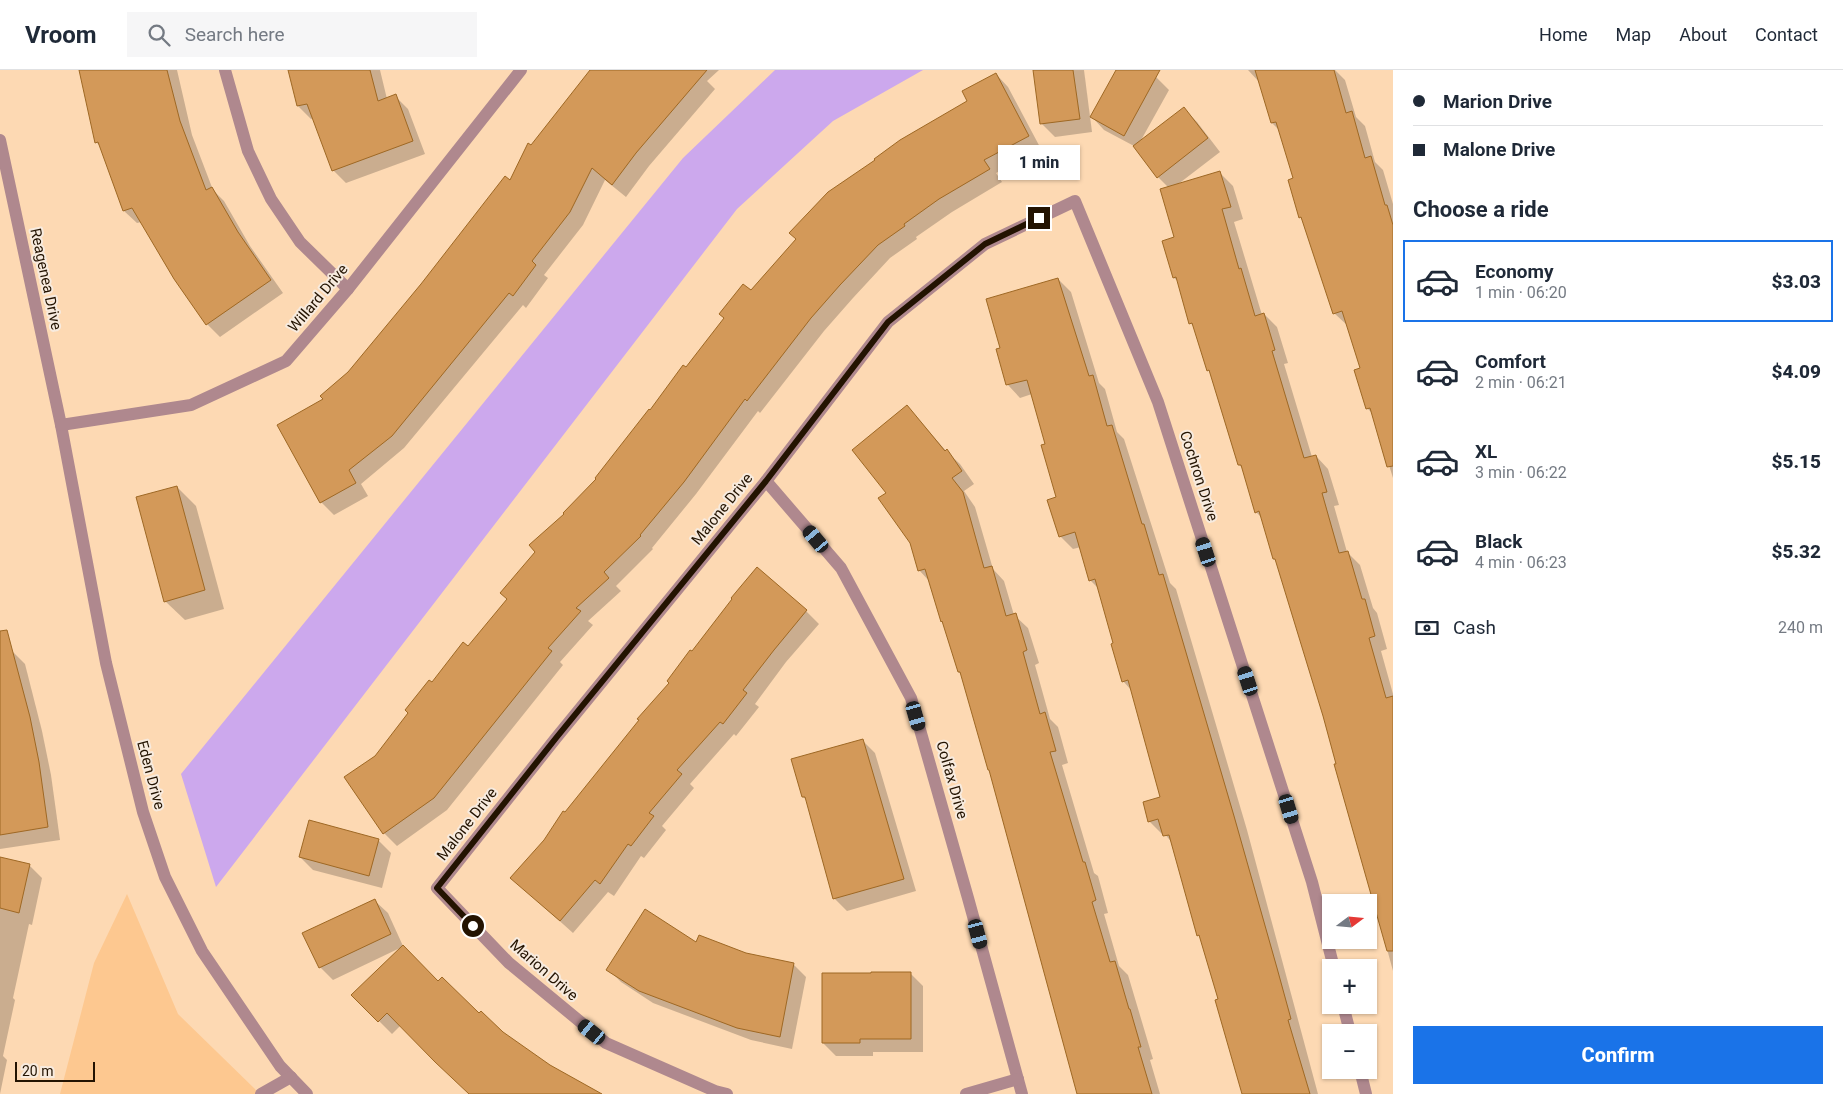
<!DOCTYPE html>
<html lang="en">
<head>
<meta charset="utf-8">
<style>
	:root { --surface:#fff; --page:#f6f6f7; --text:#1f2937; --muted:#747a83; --line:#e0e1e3; --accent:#1a73e8 }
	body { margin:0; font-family:Roboto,sans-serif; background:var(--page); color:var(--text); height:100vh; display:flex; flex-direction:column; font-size:19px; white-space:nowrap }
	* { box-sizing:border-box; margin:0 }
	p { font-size:16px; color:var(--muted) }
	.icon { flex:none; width:28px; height:28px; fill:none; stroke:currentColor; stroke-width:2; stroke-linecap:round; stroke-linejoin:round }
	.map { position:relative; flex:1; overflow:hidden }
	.panel { display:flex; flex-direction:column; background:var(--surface); width:450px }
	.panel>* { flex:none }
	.banner { display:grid; align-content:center; height:110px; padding:0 20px; background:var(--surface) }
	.needle { width:32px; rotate:74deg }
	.controls { position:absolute; left:1322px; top:824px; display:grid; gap:10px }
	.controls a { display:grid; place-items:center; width:55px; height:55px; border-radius:0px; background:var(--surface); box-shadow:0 1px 4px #0004; font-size:25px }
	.scale { position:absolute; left:15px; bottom:12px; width:80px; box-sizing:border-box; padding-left:5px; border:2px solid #231301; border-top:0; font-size:14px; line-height:18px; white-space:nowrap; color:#231301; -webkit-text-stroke:4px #f7ebdf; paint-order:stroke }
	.end { position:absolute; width:22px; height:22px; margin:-11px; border:6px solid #231301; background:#fff; box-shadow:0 0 0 2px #fff }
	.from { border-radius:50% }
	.bubble { position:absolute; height:35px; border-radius:0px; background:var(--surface); box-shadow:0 1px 4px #0004; font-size:16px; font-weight:800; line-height:35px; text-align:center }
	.car { position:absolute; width:15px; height:30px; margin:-15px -8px; border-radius:6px; box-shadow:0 0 4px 1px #0007; background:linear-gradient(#222 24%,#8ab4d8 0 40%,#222 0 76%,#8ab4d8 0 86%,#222 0) }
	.banner b { display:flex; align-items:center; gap:18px; height:48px; font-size:19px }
	.banner b+b { border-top:1px solid var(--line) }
	.banner i { width:12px; height:12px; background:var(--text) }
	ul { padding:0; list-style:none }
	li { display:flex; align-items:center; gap:15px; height:82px; margin:0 10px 8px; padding:0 10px; border:2px solid transparent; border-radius:0px }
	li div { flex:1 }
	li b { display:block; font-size:19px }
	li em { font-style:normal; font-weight:800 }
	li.selected { border-color:var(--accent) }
	li>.icon { width:45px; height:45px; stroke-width:1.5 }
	h2 { padding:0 20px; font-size:22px; line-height:60px }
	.pay { display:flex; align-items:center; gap:12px; height:55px; padding:0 20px; font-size:19px }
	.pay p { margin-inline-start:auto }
	.action { display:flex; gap:10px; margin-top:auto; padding:10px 20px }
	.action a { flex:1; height:58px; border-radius:0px; background:var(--accent); color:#fff; font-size:20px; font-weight:800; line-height:58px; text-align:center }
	header { display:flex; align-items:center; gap:30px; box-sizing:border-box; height:70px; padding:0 25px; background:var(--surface); border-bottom:1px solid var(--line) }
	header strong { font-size:24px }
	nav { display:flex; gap:28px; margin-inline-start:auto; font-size:18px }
	.search { width:350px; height:45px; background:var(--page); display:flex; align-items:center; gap:12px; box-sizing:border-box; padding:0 18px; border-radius:0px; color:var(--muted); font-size:19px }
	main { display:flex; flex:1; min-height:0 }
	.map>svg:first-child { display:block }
	.built { fill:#fdc890 }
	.green { fill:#cca8ed }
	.shadow { fill:#0003 }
	.building { fill:#d39959; stroke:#9e6824 }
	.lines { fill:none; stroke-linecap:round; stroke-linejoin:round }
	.minor { stroke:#af888e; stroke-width:12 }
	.route { stroke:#231301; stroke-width:6 }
	.labels { text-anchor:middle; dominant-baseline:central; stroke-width:4; stroke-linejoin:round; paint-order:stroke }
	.street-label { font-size:15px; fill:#231301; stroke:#f7ebdf }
</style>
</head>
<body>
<header>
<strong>Vroom</strong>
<div class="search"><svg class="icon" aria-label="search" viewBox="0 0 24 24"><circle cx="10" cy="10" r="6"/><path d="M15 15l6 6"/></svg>Search here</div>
<nav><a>Home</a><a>Map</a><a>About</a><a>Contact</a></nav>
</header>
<main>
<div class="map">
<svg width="1393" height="1024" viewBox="0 0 1393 1024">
	<rect width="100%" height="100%" fill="#fdd9b3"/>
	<polygon class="built" points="127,824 178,944 260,1024 60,1024 94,893"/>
	<polygon class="green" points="775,0 923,0 833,51 737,139 216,817 181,704 683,88"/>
	<g class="shadow">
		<polygon points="80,0 177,0 192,65 213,120 224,131 250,176 283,223 220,267 207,254 142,152 137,153 124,141 101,77 96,72"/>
		<polygon points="289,0 380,0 387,29 395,26 408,39 425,84 346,113 333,100 314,48 311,49 298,36"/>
		<polygon points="592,0 719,0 707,11 715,19 649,96 626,127 605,110 583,155 544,205 548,208 526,238 523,235 404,378 361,414 368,426 334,445 321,432 325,330 511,112 531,76"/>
		<polygon points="1035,0 1084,0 1092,62 1055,67 1042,54"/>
		<polygon points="1117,0 1144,0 1156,7 1169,20 1140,72 1184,39 1197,52 1220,82 1177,115 1220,103 1233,116 1243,149 1234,152 1262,245 1264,244 1277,257 1288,293 1284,294 1312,387 1316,386 1328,399 1339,435 1334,436 1347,482 1360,495 1373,538 1377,543 1387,579 1381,581 1393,624 1393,901 1307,586 1278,493 1274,489 1262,448 1256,442 1244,399 1239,395 1212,304 1208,300 1195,257 1190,253 1179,212 1174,208 1175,168 1168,117 1158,107 1134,76 1104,60 1092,47"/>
		<polygon points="1248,0 1335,0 1345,10 1356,47 1365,56 1375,92 1383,100 1393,134 1393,408 1373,344 1367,338 1362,299 1348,256 1334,243 1304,152 1300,147 1294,109 1280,61 1272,53 1261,14"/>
		<polygon points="996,4 1008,17 1041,79 996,103 1002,112 952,142 916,167 917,169 890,188 853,228 824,261 760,343 758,341 696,424 652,478 653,479 616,516 621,521 588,551 593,555 560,592 563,595 447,740 397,776 384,763 346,707 375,687 432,614 468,578 508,529 536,482 565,444 598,409 686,299 751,222 969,31"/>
		<polygon points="1058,209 1071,222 1099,313 1105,319 1117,362 1124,369 1170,513 1176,519 1247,760 1318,1024 1244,1024 1219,930 1201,868 1198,865 1173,774 1164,763 1162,764 1149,751 1162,728 1132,621 1123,611 1115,574 1099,519 1090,510 1081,477 1073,479 1060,466 1058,428 1047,375 1032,324 1020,328 1008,315 998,280 1001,279"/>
		<polygon points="907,336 946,381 960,394 974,414 964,421 975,437 993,499 1004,511 1014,545 1028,558 1039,593 1035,595 1050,649 1058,657 1068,693 1062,695 1094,803 1098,806 1108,843 1104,844 1119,896 1128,905 1153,989 1150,990 1160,1024 1078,1024 1010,765 962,605 959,602 930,512 919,500 911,472 888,423"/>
		<polygon points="177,417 196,436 224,539 185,550 165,531"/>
		<polygon points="806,541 819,554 786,592 755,634 759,637 736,666 734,664 690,714 694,718 662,756 666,760 644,788 641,786 614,826 608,822 573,863 525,820 545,770 565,744"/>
		<polygon points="0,574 12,581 25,594 42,661 51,705 60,770 0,779"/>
		<polygon points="862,670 875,683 916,821 847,841 834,828 808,731 803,727"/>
		<polygon points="378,770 391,783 382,818 313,800 300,787"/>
		<polygon points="0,789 29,795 42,808 32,855 29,854 13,928 15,930 3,986 7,990 0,1024"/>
		<polygon points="375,831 388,843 403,876 438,913 502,963 550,996 601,1024 470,1024 401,955 392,964 353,925 400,878 333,910 320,897"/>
		<polygon points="697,874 793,894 806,907 792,979 751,970 653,933 621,912 608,899"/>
		<polygon points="910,903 923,916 923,982 873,982 873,986 836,986 823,973"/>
	</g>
	<g class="building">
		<polygon points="79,0 167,0 180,51 206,120 212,117 238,162 271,210 206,255 174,209 132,138 123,141 98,72 95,73"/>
		<polygon points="288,0 370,0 378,31 396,24 413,71 332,101 307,34 297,36"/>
		<polygon points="590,0 707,0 636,83 612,115 592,98 570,142 532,191 536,195 513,226 509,223 392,366 349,400 356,413 320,433 277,355 323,329 320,326 348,302 421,214 505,106 510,110 528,73 531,75"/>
		<polygon points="1033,0 1073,0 1080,49 1040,54"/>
		<polygon points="1116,0 1160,0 1124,66 1090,47"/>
		<polygon points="1255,0 1334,0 1346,43 1352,41 1365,88 1371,86 1385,135 1387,135 1393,155 1393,396 1387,397 1370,338 1366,339 1354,300 1360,298 1342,241 1333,244 1301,147 1299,148 1288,110 1293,108 1276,52 1271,53"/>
		<polygon points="996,3 1029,66 984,90 990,99 939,129 904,154 905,156 878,175 840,215 811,248 747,331 745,329 684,412 640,465 641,466 604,502 609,508 576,538 581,541 548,578 552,581 434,728 383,764 344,707 375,686 408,643 405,640 429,610 432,612 463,572 468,576 507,529 500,523 535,482 529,475 564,444 563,443 596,409 595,408 649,339 650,340 683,295 686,297 724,248 719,244 743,214 751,220 796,169 789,163 828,122 875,90 874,89 900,70 967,31 962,21"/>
		<polygon points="1184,37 1208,68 1157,108 1133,76"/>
		<polygon points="1220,101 1231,137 1222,139 1239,199 1241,198 1255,246 1264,243 1275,280 1272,281 1304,388 1316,385 1327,422 1322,423 1339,483 1348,481 1362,529 1365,529 1375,566 1369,568 1386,628 1393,626 1393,881 1387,881 1334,694 1336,694 1323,646 1275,489 1273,489 1259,441 1255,443 1241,395 1238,395 1209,300 1207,301 1192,253 1189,254 1176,207 1173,208 1162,171 1174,167 1160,119"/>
		<polygon points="1058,208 1089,306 1093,305 1107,356 1112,355 1142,454 1144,454 1159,505 1163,504 1234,746 1277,898 1291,949 1288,950 1310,1024 1242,1024 1215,930 1218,929 1199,865 1197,866 1169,765 1163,766 1158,749 1148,752 1143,732 1160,727 1128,610 1122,612 1111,574 1113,573 1095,509 1089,511 1075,462 1059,467 1047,430 1056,427 1041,375 1045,374 1027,310 1006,315 996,279 1000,278 986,229"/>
		<polygon points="907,335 945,381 947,379 962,401 952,408 963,422 984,498 992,496 1006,546 1016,543 1027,580 1023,582 1040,644 1045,642 1056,681 1050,682 1083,792 1085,792 1096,830 1092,832 1110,892 1115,891 1129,939 1130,939 1141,977 1138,977 1152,1024 1077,1024 989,700 988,700 960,602 958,602 942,551 941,552 925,499 918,501 910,473 878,428 886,423 852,380"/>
		<polygon points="177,416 205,520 164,532 136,427"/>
		<polygon points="757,497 807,540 774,580 743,620 747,623 723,654 720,652 677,700 682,704 649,743 654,746 631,776 628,774 600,814 595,810 560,851 510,808 544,770 563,741 565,742 639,650 637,649 669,613 667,611 690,580 692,581 732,529 731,528"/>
		<polygon points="7,560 30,647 39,692 48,757 0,765 0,561"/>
		<polygon points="863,669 904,809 833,829 805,727 802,727 791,689"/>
		<polygon points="309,750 379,769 369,806 299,787"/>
		<polygon points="0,787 30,794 19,843 0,838"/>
		<polygon points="375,829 391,864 319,898 302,863"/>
		<polygon points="645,839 696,872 699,865 746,883 794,893 780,967 737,958 639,921 606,900"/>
		<polygon points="403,875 438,911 442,907 479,943 481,941 503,962 550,995 602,1024 469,1024 435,992 387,943 378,952 351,925"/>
		<polygon points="871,902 911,902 911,969 860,969 860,973 822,973 822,903 871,903"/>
	</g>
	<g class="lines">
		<g class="minor">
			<polyline points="225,0 248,81 271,129 300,172 348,219"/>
			<polyline points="0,70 61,355 106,593 143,742 165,807 202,881 280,996 307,1024"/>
			<polyline points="61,355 191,335 286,291 348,219 521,0"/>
			<polyline points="766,411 841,498 911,628 968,828 1022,1024"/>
			<polyline points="1343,935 1350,962"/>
			<polyline points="1360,1000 1366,1024"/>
			<polyline points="261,1024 291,1007"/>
			<polyline points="727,1024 715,1021 606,973 509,893 437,818 556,668 766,411 888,252 985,174 1075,131 1158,332 1312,812 1334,898"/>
			<polyline points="966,1024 1018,1009"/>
		</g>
	</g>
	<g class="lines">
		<polyline class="route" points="473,856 437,818 556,668 766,411 888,252 985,174 1039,148"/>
	</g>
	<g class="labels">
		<g class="street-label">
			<text transform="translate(46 209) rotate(78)">Reagenea Drive</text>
			<text transform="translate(318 228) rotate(-50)">Willard Drive</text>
			<text transform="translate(1199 406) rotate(72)">Cochron Drive</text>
			<text transform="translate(722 439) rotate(-51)">Malone Drive</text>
			<text transform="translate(151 705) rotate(75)">Eden Drive</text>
			<text transform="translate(952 710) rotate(74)">Colfax Drive</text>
			<text transform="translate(467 754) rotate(-52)">Malone Drive</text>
			<text transform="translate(544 900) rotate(41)">Marion Drive</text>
		</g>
	</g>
</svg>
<div class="controls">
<a><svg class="needle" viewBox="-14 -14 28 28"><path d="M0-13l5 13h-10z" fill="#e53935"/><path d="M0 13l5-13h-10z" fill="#747a83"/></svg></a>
<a>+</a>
<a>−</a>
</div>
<div class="scale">20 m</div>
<i class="end from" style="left:473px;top:856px"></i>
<i class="end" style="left:1039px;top:148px"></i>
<div class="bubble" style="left:998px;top:75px;width:82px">1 min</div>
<i class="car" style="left:816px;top:469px;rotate:320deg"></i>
<i class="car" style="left:1206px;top:482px;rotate:342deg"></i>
<i class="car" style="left:1248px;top:611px;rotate:342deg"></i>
<i class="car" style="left:916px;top:646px;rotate:164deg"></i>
<i class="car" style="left:1289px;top:739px;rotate:163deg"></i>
<i class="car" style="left:978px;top:864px;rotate:165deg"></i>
<i class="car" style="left:592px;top:962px;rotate:309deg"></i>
</div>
<section class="panel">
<div class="banner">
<b><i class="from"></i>Marion Drive</b>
<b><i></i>Malone Drive</b>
</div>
<h2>Choose a ride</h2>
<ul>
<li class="selected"><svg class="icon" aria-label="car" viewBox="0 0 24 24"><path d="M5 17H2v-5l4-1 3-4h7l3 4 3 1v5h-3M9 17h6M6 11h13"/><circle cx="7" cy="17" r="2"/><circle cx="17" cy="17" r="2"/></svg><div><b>Economy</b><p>1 min · 06:20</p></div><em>$3.03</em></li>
<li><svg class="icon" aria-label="car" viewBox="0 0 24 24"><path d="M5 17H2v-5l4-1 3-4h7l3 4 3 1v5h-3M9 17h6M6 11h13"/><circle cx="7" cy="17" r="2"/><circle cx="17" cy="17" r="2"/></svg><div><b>Comfort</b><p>2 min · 06:21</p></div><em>$4.09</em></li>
<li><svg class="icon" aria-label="car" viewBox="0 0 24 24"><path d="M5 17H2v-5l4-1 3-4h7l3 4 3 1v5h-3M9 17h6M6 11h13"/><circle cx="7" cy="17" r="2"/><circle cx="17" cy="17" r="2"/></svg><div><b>XL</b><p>3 min · 06:22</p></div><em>$5.15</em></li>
<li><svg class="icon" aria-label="car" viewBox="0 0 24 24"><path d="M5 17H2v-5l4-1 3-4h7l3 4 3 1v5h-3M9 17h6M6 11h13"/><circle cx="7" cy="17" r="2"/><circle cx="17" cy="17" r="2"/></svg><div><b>Black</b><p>4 min · 06:23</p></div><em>$5.32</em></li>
</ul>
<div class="pay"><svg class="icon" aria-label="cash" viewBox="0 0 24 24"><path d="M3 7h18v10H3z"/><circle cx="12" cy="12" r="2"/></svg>Cash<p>240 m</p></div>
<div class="action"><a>Confirm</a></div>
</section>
</main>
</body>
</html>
